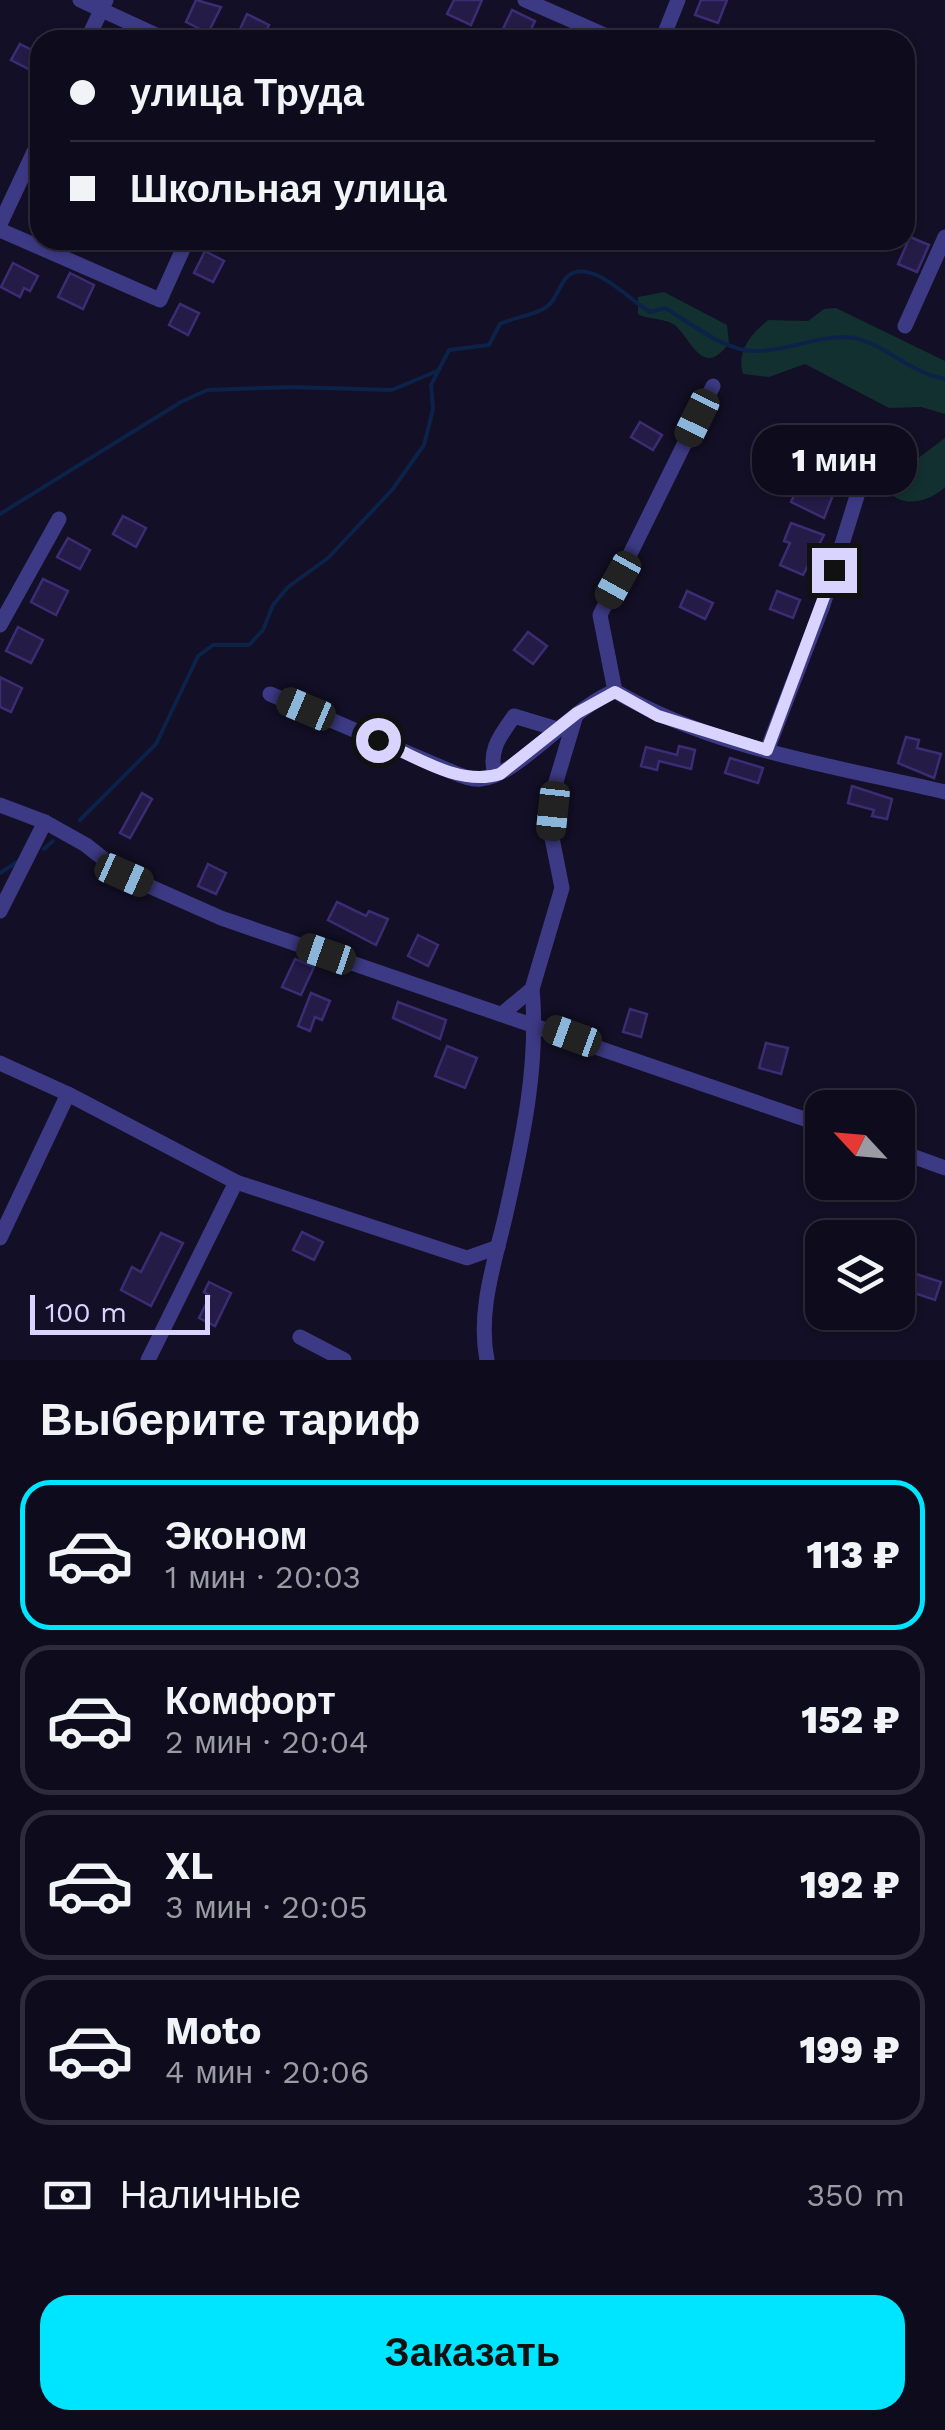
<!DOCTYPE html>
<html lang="ru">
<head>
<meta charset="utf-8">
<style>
	:root { --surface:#0e0b1c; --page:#171425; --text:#f1f3f6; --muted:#9b9ba3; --line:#2e2b3b; --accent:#00e5ff }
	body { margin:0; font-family:"Work Sans",sans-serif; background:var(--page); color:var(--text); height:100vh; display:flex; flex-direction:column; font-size:38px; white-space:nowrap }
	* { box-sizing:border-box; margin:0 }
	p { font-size:32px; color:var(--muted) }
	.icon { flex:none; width:55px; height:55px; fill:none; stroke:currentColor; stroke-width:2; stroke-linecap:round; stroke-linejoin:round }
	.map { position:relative; height:1360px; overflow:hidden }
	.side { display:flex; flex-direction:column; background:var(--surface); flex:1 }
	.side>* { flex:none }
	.top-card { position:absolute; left:30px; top:30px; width:885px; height:220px; border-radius:30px; box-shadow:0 2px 8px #0004,0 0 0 2px var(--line); display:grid; align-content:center; height:220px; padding:0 40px; background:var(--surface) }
	.needle { width:65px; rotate:296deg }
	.fabs { position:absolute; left:805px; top:1090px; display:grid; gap:20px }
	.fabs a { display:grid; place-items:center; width:110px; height:110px; border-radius:20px; background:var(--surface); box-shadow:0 2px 8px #0004,0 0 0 2px var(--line); font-size:50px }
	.scale { position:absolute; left:30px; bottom:25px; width:180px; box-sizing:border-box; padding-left:10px; border:5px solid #d9d4ff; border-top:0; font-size:28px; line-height:35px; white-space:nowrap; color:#d9d4ff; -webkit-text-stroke:8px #130f26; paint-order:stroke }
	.end { position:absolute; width:45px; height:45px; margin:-22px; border:12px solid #d9d4ff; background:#111; box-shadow:0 0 0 5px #111 }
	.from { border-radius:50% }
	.bubble { position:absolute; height:70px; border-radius:30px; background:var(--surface); box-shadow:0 2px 8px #0004,0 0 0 2px var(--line); font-size:32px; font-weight:800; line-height:70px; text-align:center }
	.car { position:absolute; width:30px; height:60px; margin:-30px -15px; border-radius:12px; box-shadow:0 0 8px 2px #0007; background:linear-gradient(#222 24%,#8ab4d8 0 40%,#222 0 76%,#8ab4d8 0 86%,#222 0) }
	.top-card b { display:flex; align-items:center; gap:35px; height:95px; font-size:38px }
	.top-card b+b { border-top:2px solid var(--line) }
	.top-card i { width:25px; height:25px; background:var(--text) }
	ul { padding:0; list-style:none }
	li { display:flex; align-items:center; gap:30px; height:150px; margin:0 20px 15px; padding:0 20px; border:5px solid var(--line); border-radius:30px }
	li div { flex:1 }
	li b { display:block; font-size:38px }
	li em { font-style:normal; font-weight:800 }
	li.current { border-color:var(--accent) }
	li>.icon { width:90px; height:90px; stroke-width:1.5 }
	h2 { padding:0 40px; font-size:45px; line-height:120px }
	.pay { display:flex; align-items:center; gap:25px; height:110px; padding:0 40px; font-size:38px }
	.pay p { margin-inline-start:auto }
	.primary-button { display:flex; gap:20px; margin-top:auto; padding:20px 40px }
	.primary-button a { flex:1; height:115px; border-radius:30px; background:var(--accent); color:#111; font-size:40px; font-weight:800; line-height:115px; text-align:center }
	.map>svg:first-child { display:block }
	.green { fill:#12302f }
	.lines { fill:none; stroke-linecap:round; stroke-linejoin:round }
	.stream { stroke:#0c2248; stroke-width:4 }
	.building { fill:#241b47; stroke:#3b2d73; stroke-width:2.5 }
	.minor { stroke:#3d3a85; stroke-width:15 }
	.route { stroke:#d9d4ff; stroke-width:12 }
</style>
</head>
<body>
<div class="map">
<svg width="945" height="1360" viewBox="0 0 945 1360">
	<rect width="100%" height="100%" fill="#130f26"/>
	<g class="green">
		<path d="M664,292l63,33 2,18c-25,35 -36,0 -53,-17 -9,-8 -28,-6 -38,-12v-17z"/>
		<path d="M836,308l109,53v53l-24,-7 -32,1 -84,-44 -36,13 -26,-3c-7,-23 8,-40 25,-54l40,1 16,-12z"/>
		<path d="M945,438v49c-15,15 -46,23 -58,1l6,-11z"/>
	</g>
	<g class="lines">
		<g class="stream">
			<polyline points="0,514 181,402 207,390 291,387 392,390 437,371"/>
			<path d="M80,820l76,-76 42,-88 15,-11h36l14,-15 10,-25 15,-18 40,-29 64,-68 32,-45 9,-36 -2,-24 18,-35 40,-5 11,-21c14,-7 32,-8 45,-16 12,-7 13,-23 23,-32 24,-19 63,26 82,36l15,-4c26,15 59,43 90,43 32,1 67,-18 99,-13 32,6 53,34 91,41"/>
			<polyline points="44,849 53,841"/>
			<polyline points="0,873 17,862"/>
		</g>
	</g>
	<g class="building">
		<polygon points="196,0 221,7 208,33 186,22"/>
		<polygon points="454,0 482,0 471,25 447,14"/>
		<polygon points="701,0 727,0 718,23 695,15"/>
		<polygon points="512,10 535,21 526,40 501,33"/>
		<polygon points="247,14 269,25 262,40 235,40"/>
		<polygon points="20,44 40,54 40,75 11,60"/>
		<polygon points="910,237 929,245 917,272 898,264"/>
		<polygon points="205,251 224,261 213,282 194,273"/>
		<polygon points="13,263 38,276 30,291 24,288 20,297 1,287"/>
		<polygon points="70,273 94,285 83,309 58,297"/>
		<polygon points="180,304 199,313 188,335 169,325"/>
		<polygon points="640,422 662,435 653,450 631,437"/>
		<polygon points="827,433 853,444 824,518 791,502 798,487 804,490"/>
		<polygon points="123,516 146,528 136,547 113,534"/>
		<polygon points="791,523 824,535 803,575 780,565 790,543 784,541"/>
		<polygon points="68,538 90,550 80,569 57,557"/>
		<polygon points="43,579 68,591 56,615 31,602"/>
		<polygon points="687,591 713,603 705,619 680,607"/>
		<polygon points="777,591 800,600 793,618 770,609"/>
		<polygon points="18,627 43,640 31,663 6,651"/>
		<polygon points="528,632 547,646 533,664 514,650"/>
		<polygon points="0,677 22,688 11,712 0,707"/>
		<polygon points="906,737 919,740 917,748 941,754 934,778 898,763"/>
		<polygon points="679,746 695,750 691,769 659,761 657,770 641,766 646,747 677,755"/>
		<polygon points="730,758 763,768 758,783 725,773"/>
		<polygon points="852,786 892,799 887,819 872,816 874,810 848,803"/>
		<polygon points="142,793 152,799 130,838 120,833"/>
		<polygon points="208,864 226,873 216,894 198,886"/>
		<polygon points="337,902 366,916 369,911 388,919 376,945 328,920"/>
		<polygon points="418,935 438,945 428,966 408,956"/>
		<polygon points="295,959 314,967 301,995 282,987"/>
		<polygon points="311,993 330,1001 322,1020 315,1017 310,1031 298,1026"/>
		<polygon points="398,1002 446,1020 440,1039 393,1018"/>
		<polygon points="630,1009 647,1014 641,1037 623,1032"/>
		<polygon points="766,1043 788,1048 781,1074 759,1068"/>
		<polygon points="447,1046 477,1058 465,1088 435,1076"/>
		<polygon points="302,1232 323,1242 314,1260 293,1250"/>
		<polygon points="161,1233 183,1243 151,1306 121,1290 132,1267 141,1272"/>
		<polygon points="913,1273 941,1282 935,1300 908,1291"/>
		<polygon points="209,1282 231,1293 215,1326 199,1318 210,1296 204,1292"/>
	</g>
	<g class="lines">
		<g class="minor">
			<polyline points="80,0 167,40"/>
			<polyline points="525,0 616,40"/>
			<polyline points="87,40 106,0"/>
			<polyline points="662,40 678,0"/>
			<polyline points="0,224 40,139"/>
			<polyline points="0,230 160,300 187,240"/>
			<polyline points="905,326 945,237"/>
			<polyline points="0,625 59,519"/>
			<polyline points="615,691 600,615 713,386"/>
			<path d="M270,694l180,77c10,4 20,9 31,8 36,-2 92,-73 134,-88 98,58 220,75 330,101"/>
			<polyline points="767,750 823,605 867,464"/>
			<path d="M495,775c-7,-25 5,-39 19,-59l43,13"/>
			<polyline points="0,805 45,822 86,845 124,875 221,918 822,1125"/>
			<polyline points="0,911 45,822"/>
			<polyline points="503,1013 532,989 562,888 551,833 555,785 576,715"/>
			<polyline points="0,1063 68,1094 236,1182 467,1258 498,1247"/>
			<polyline points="898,1151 945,1168"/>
			<polyline points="0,1238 68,1094"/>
			<polyline points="300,1337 344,1360"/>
			<polyline points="148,1360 236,1182"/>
			<path d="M487,1360c-10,-51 9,-101 20,-151 16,-71 32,-147 25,-220"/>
		</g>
	</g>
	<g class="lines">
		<path class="route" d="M378,740c36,16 82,47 122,34l77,-61 38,-21 43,24 109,34 67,-180"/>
	</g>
</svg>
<div class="fabs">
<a><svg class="needle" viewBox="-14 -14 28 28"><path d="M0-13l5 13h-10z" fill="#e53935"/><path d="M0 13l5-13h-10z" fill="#9b9ba3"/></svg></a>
<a><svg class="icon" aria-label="layers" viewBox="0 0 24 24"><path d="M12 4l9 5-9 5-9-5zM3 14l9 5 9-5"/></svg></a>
</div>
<div class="scale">100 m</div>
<i class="end from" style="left:378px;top:740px"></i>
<i class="end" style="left:834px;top:570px"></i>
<div class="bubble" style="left:752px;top:425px;width:165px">1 мин</div>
<i class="car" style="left:697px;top:418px;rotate:206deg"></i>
<i class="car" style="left:618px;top:580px;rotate:209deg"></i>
<i class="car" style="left:306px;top:709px;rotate:293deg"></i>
<i class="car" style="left:553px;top:811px;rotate:186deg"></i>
<i class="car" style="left:124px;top:875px;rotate:114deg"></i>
<i class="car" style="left:326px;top:954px;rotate:289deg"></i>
<i class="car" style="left:572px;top:1036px;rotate:290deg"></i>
<div class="top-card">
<b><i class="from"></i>улица Труда</b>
<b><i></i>Школьная улица</b>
</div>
</div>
<section class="side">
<h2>Выберите тариф</h2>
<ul>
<li class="current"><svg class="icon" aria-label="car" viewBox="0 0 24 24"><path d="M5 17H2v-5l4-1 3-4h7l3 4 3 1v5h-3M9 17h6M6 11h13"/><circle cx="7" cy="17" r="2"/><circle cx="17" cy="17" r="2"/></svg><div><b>Эконом</b><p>1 мин · 20:03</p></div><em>113 ₽</em></li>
<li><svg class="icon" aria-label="car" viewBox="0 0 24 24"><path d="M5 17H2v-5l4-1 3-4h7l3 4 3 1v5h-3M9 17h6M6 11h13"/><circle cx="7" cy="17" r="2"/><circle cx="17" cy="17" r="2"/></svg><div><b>Комфорт</b><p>2 мин · 20:04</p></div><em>152 ₽</em></li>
<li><svg class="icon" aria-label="car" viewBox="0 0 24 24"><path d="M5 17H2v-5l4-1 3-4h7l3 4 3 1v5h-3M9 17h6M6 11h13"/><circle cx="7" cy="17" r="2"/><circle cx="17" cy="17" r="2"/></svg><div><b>XL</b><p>3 мин · 20:05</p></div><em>192 ₽</em></li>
<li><svg class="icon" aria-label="car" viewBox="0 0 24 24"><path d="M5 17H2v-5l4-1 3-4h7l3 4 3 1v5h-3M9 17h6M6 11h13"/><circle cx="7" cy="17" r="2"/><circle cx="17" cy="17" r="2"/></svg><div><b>Moto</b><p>4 мин · 20:06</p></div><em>199 ₽</em></li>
</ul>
<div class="pay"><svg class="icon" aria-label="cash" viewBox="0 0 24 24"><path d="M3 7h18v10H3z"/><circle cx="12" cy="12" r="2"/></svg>Наличные<p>350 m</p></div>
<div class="primary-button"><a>Заказать</a></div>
</section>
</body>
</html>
